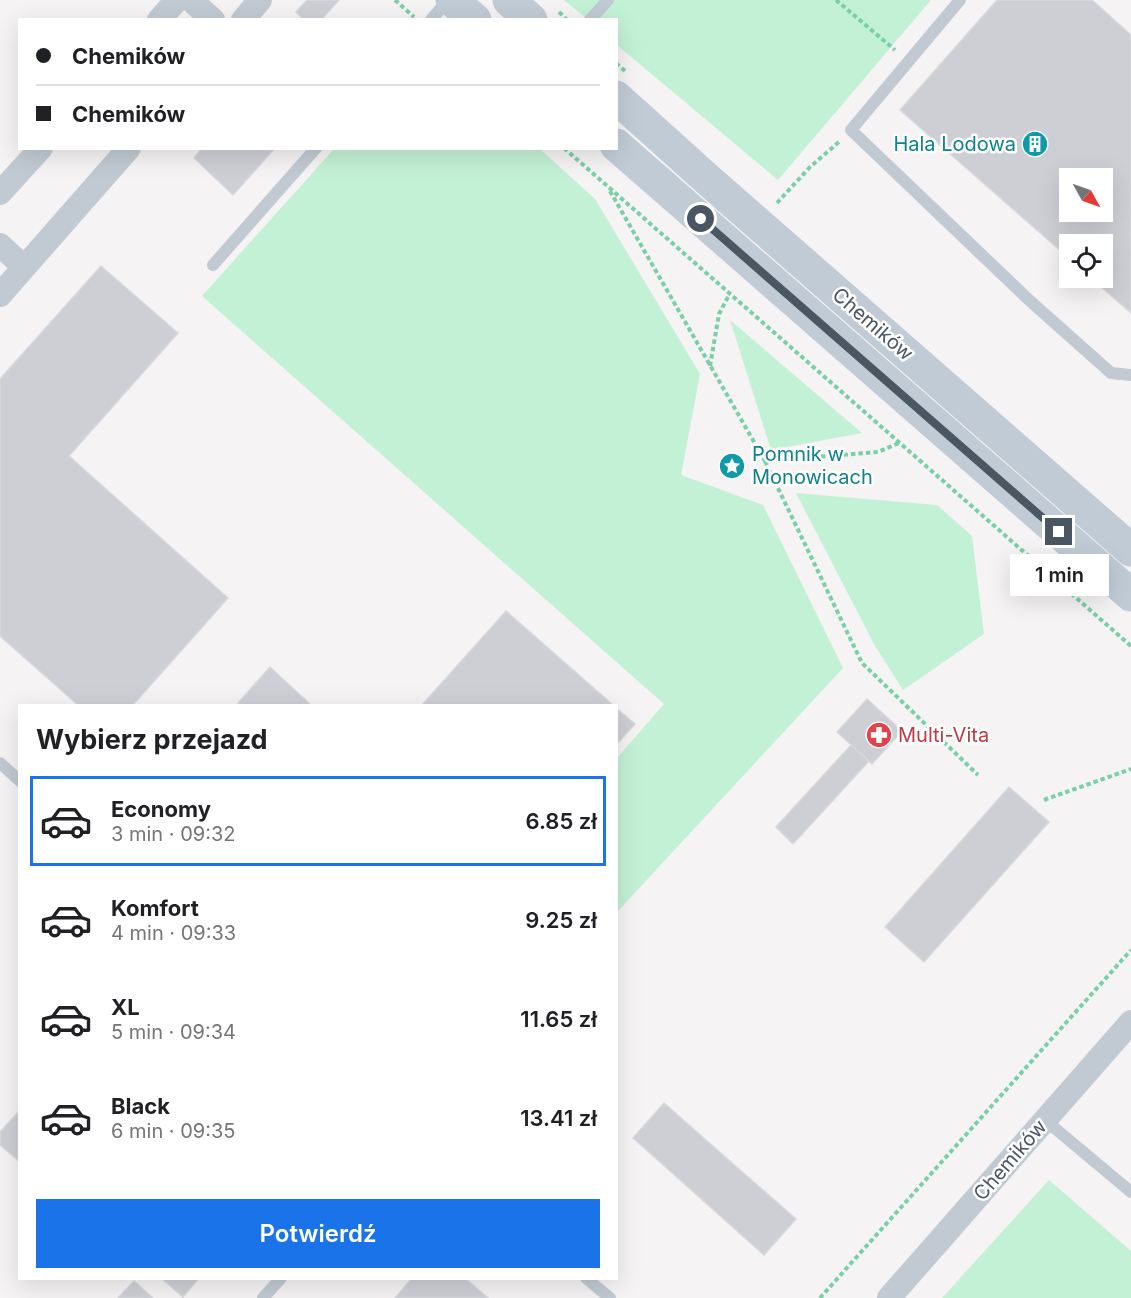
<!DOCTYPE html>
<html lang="pl">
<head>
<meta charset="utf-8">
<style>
	:root { --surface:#fff; --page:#f6f6f6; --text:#202124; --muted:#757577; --line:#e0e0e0; --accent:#1a73e8 }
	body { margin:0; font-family:Inter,sans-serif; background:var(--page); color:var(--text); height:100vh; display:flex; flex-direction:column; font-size:22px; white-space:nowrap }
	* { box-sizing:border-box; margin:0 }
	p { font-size:20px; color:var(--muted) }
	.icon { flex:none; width:33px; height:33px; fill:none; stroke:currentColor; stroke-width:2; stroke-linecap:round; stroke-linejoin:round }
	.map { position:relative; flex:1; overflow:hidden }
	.side { position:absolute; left:18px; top:704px; width:600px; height:576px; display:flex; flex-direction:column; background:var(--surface); border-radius:0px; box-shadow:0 6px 24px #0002 }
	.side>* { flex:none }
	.top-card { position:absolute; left:18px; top:18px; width:600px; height:132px; border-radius:0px; box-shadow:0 6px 24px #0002; display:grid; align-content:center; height:132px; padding:0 18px; background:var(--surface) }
	.needle { width:39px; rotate:130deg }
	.fabs { position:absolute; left:1059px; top:168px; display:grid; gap:12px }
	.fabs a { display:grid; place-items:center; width:54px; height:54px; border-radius:0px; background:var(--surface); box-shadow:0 6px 24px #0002; font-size:30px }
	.end { position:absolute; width:27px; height:27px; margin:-14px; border:8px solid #4a5661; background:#fff; box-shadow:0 0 0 3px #fff }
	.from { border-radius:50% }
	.bubble { position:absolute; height:42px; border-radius:0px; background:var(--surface); box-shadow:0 6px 24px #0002; font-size:20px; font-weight:600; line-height:42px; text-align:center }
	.top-card b { display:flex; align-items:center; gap:21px; height:57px; font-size:22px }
	.top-card b+b { border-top:2px solid var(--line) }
	.top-card i { width:15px; height:15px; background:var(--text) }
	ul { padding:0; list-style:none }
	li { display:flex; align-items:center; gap:18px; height:90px; margin:0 12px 9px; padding:0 6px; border:3px solid transparent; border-radius:0px }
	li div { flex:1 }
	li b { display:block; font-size:22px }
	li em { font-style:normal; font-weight:600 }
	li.active { border-color:var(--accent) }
	li>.icon { width:54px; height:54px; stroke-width:1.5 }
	h2 { padding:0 18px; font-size:27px; line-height:72px }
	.action { display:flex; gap:12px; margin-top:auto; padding:12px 18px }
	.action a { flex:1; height:69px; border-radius:0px; background:var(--accent); color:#fff; font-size:24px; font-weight:600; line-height:69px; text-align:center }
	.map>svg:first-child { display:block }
	.green { fill:#c3f1d5 }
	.building { fill:#cdcfd5; stroke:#d7d9de; stroke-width:1.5; fill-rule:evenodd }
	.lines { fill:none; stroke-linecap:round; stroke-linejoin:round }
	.path { stroke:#7ad0a6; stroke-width:4; stroke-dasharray:4.5 3; stroke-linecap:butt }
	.lane { stroke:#c1cad2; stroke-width:12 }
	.street { stroke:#c1cad2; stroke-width:24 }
	.secondary { stroke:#c1cbd6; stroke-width:33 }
	.route { stroke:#4a5661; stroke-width:8 }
	.labels { text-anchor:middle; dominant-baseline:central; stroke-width:5; stroke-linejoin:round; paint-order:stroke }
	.culture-label { font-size:20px; fill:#0d838f; stroke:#fff; text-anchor:end }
	.street-label { font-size:20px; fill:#4a5661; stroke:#fff }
	.health-label { font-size:20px; fill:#be3a42; stroke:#fff; text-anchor:start }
</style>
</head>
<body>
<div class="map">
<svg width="1131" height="1298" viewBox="0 0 1131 1298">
	<rect width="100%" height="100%" fill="#f5f3f3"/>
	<g class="green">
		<polygon points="564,0 931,0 778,180 617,45 616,20 587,19"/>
		<polygon points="334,149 540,149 595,199 700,374 681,475 763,505 843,668 617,912 617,758 664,704 202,296"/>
		<polygon points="730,320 862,433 771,450"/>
		<polygon points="796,493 937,505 972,536 984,634 903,690 874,644"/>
		<polygon points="1049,1180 1131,1251 1131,1298 942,1298"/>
	</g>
	<g class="building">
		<polygon points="307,0 339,0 321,20 304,20 296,12"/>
		<path d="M997,0h95l39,35v278l-40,-35h11v-34h-32v15l-170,-149zM1070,178h32v34h-32z"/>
		<polygon points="202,148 275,148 233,195 194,158"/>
		<polygon points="101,266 178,333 69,456 228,598 133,705 78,705 0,636 0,379"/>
		<polygon points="506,611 613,705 422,705"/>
		<polygon points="270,667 311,705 241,705 238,703"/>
		<polygon points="867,699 902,731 872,764 837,732"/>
		<polygon points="616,708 635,724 616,745"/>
		<polygon points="851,745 869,761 793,844 776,827"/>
		<polygon points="1009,787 1049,822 924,962 885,927"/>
		<polygon points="664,1103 796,1219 764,1255 633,1138"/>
		<polygon points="20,1110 20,1162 0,1145 0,1132"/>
		<polygon points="161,1278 199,1278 183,1297"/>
		<polygon points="412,1278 465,1278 488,1298 395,1298"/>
		<polygon points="134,1281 153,1298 118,1298"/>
	</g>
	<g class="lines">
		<g class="path">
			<polyline points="395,0 414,17"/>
			<polyline points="836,0 895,50"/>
			<polyline points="559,12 567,20"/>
			<polyline points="616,63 625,71"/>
			<polyline points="564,148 1131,646"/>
			<polyline points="610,191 765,461 878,452 899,443"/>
			<polyline points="777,203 810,167 840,141"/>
			<polyline points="710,366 719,314 729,295"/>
			<polyline points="765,461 862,663 978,775"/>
			<polyline points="1044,800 1131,769"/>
			<polyline points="820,1298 1131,950"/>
		</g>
		<g class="lane">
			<polyline points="960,0 851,130 1029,300 1111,373 1131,375"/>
			<polyline points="431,20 448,0"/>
			<polyline points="590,20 608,0"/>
			<polyline points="213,265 316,148"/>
			<polyline points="0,763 20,781"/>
			<polyline points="1045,1120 1131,1192"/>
			<polyline points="586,1278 610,1298"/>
			<polyline points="263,1298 281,1278"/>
		</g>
		<g class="street">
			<polyline points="191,0 213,20"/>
			<polyline points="159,20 177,0"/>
			<polyline points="243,20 260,0"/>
			<polyline points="0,193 41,148"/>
			<polyline points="0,245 24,267"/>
			<polyline points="0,295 129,148"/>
			<polyline points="889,1298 1131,1022"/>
		</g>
		<g class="secondary">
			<polyline points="452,0 475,20"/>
			<polyline points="509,0 531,20"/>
			<polyline points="616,97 707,179 1131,550"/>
			<polyline points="616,145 1131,595"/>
		</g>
	</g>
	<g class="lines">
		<polyline class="route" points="701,219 1059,532"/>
	</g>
	<defs>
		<g id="building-disc" transform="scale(1.35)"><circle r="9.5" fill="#0f9aa8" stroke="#fff"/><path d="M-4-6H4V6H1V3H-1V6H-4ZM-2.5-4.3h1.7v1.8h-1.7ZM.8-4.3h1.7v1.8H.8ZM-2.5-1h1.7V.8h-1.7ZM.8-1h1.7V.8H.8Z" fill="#fff"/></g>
		<g id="sight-disc" transform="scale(1.35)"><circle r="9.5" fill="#0f9aa8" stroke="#fff"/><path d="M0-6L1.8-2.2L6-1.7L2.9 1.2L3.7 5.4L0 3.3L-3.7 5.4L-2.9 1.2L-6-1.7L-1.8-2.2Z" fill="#fff"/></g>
		<g id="pharmacy-disc" transform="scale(1.35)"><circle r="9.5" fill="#e0444e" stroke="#fff"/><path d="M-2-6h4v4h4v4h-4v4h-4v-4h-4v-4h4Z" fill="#fff"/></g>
	</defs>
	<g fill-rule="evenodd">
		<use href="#building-disc" x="1035" y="144"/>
		<use href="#sight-disc" x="732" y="466"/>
		<use href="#pharmacy-disc" x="879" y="735"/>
	</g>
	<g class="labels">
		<g class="culture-label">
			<text x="1016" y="144">Hala Lodowa</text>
			<text x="752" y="454" text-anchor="start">Pomnik w<tspan x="752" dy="23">Monowicach</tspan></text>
		</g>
		<g class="street-label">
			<text transform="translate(873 324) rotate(41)">Chemików</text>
			<text transform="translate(1010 1160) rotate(-49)">Chemików</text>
		</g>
		<g class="health-label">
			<text x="898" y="735">Multi-Vita</text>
		</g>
	</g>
</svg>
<div class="fabs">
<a><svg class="needle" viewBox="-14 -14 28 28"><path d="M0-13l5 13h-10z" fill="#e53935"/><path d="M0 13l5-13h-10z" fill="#757577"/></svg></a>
<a><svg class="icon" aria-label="locate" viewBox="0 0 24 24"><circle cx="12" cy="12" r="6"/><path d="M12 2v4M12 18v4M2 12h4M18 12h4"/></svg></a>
</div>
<i class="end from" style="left:701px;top:219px"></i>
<i class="end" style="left:1059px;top:532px"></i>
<div class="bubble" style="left:1010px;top:554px;width:99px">1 min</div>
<div class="top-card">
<b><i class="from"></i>Chemików</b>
<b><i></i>Chemików</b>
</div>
<section class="side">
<h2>Wybierz przejazd</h2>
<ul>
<li class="active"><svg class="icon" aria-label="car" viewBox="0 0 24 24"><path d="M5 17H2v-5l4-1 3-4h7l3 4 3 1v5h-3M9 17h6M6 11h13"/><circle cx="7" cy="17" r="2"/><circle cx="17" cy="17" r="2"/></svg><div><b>Economy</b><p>3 min · 09:32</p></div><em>6.85 zł</em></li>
<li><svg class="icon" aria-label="car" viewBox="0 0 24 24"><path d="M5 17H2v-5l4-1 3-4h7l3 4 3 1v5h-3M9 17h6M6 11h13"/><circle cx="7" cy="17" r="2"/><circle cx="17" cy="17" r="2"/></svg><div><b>Komfort</b><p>4 min · 09:33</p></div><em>9.25 zł</em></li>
<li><svg class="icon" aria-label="car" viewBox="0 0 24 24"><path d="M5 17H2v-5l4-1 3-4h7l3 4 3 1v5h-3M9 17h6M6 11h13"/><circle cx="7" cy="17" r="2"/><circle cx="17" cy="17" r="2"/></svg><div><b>XL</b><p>5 min · 09:34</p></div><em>11.65 zł</em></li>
<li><svg class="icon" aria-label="car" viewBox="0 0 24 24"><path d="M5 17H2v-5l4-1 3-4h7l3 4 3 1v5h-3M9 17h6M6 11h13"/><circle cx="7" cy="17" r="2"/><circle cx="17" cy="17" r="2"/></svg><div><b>Black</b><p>6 min · 09:35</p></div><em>13.41 zł</em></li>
</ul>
<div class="action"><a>Potwierdź</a></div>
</section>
</div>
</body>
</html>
